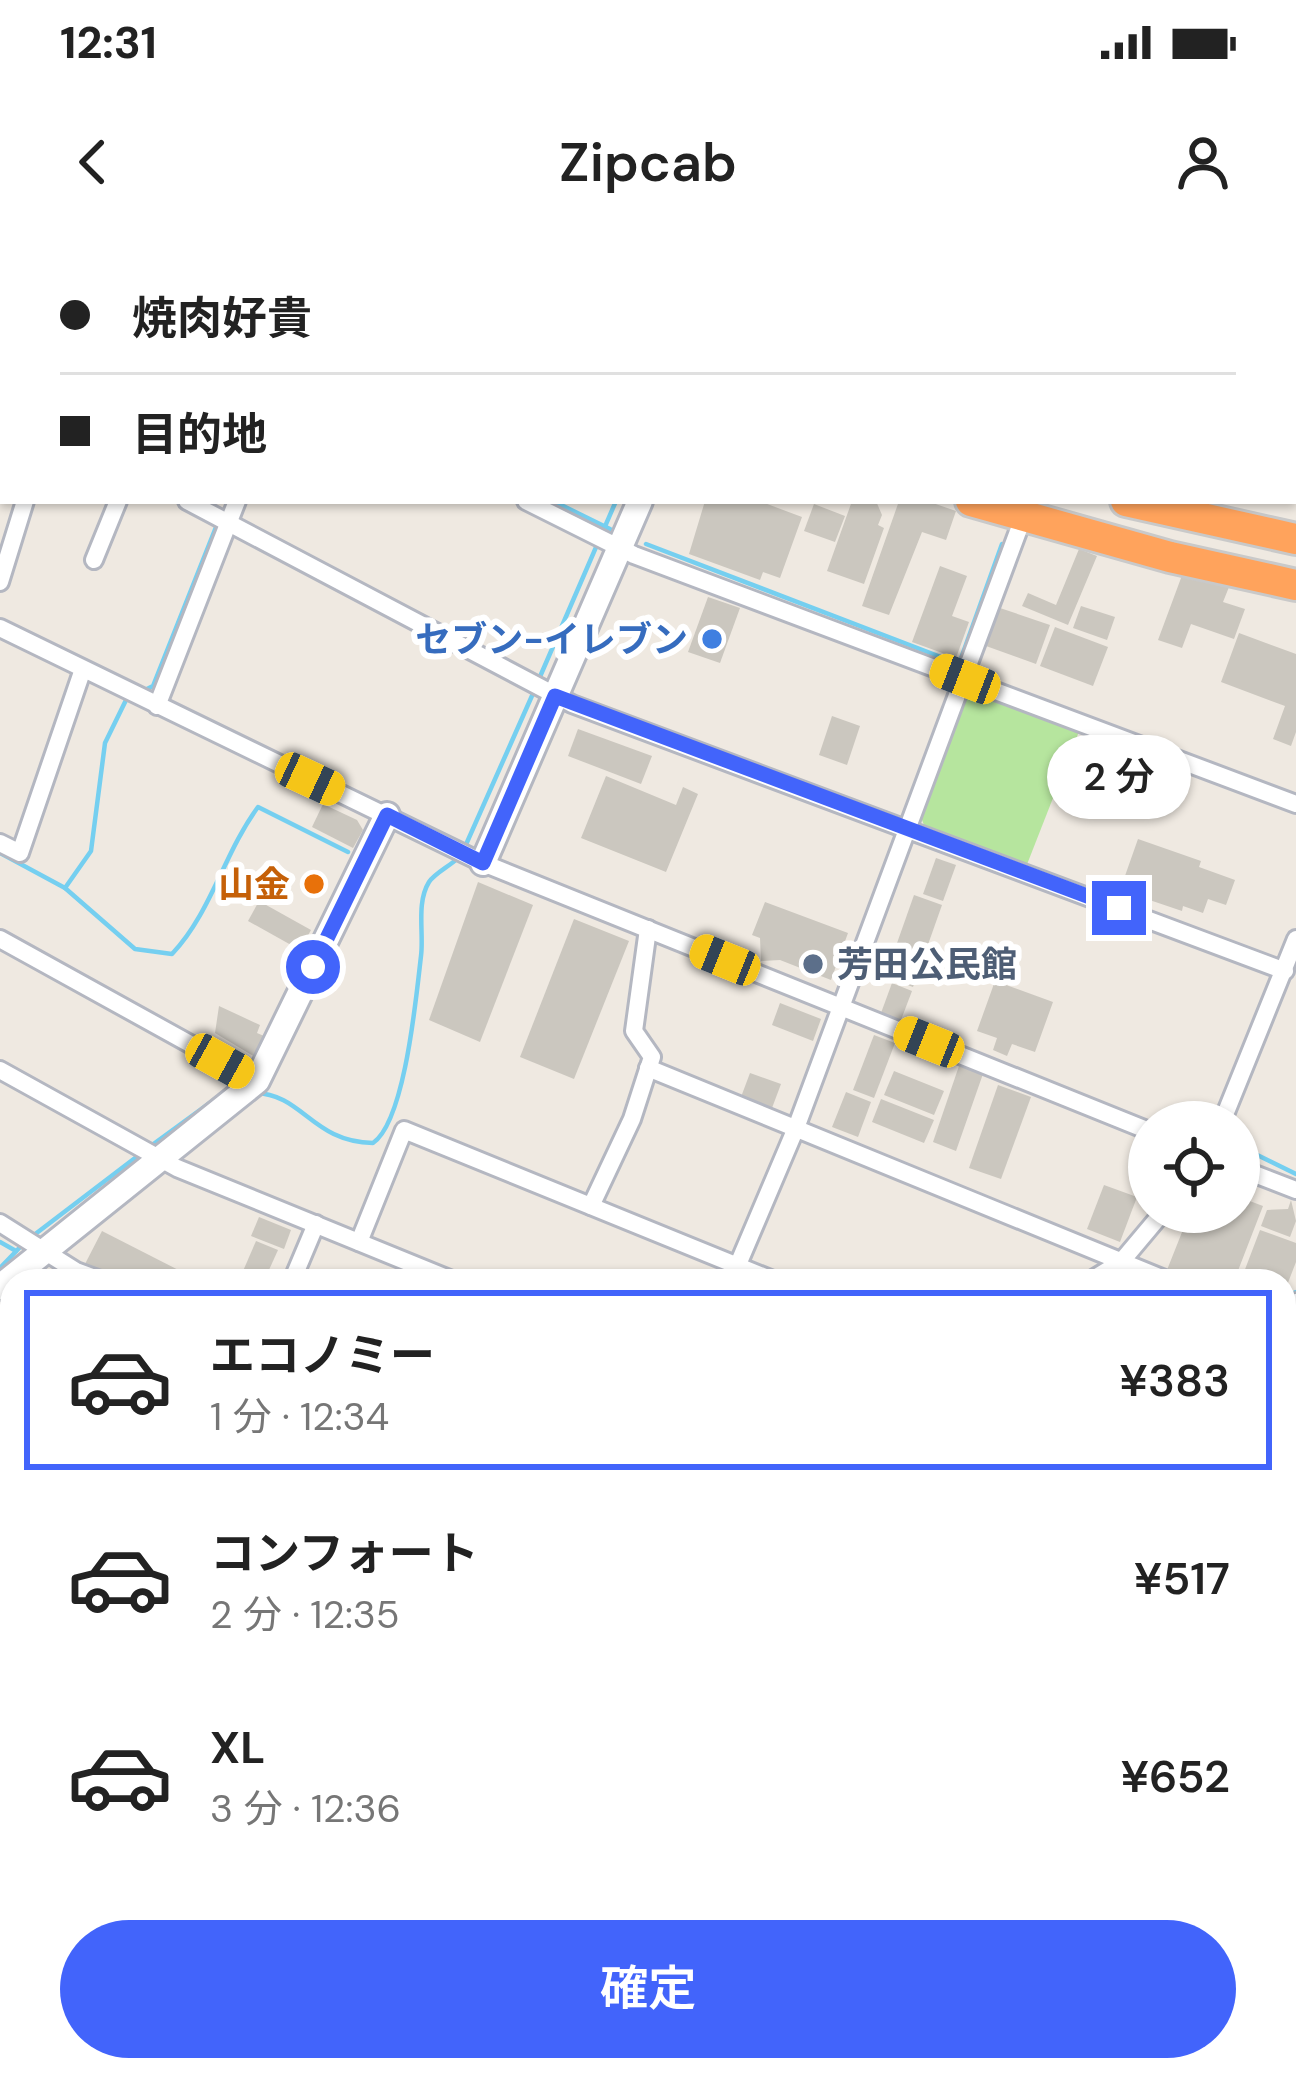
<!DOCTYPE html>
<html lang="ja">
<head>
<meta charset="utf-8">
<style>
	:root { --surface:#fff; --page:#f6f6f6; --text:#222; --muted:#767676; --line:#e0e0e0; --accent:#4264fb }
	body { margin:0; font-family:"DM Sans","Noto Sans JP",sans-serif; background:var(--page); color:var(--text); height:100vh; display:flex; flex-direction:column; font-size:45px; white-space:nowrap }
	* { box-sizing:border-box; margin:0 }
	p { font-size:39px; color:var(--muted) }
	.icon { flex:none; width:66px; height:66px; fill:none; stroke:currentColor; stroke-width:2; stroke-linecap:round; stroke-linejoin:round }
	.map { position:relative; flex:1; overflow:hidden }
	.sheet { position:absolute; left:0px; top:1029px; width:1296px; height:813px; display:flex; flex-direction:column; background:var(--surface); border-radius:36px 36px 0 0; box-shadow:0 3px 9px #0004 }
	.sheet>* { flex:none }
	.banner { position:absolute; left:0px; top:0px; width:1296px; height:264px; box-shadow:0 3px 9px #0004; display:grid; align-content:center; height:264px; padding:0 60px; background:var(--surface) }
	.fabs { position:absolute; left:1128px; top:861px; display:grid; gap:24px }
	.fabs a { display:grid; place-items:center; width:132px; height:132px; border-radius:50%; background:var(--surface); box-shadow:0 3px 9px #0004; font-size:60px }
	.end { position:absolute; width:54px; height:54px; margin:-27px; border:15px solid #4264fb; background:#fff; box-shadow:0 0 0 6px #fff }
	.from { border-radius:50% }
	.bubble { position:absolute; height:84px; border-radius:42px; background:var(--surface); box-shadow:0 3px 9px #0004; font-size:39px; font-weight:600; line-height:84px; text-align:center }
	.car { position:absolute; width:36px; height:72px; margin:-36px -18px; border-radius:15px; box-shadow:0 0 9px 3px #0007; background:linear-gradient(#f5c518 24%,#345 0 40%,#f5c518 0 76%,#345 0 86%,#f5c518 0) }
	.banner b { display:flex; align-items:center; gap:42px; height:114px; font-size:45px }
	.banner b+b { border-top:3px solid var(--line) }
	.banner i { width:30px; height:30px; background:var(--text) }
	ul { padding:21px 0 0; list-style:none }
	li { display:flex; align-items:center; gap:36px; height:180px; margin:0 24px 18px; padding:0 36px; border:6px solid transparent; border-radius:0px }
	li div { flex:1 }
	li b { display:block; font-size:45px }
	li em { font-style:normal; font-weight:600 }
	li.active { border-color:var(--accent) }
	li>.icon { width:108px; height:108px; stroke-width:1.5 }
	.primary-button { display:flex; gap:24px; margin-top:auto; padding:24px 60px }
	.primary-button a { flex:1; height:138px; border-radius:72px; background:var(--accent); color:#fff; font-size:48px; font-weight:600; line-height:138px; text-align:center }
	.status { display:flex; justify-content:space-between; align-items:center; height:84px; padding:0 60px; background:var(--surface); direction:ltr }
	.status svg { height:33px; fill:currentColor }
	header { display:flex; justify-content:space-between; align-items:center; height:156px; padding:0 60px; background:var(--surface); font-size:54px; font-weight:600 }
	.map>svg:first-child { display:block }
	.green { fill:#b6e59e }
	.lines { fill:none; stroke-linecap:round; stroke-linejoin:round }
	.stream { stroke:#75cff0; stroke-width:4.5 }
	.building { fill:#cbc7bf }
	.lane-casing { stroke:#b4b7c1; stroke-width:14 }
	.street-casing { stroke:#b4b7c1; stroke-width:22 }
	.secondary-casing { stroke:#b4b7c1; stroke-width:30 }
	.primary-casing { stroke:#c9c9c9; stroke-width:33 }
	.highway-casing { stroke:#c9c9c9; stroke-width:36 }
	.lane { stroke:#fff; stroke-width:8 }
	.street { stroke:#fff; stroke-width:16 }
	.secondary { stroke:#fff; stroke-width:24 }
	.primary { stroke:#f2d163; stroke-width:27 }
	.highway { stroke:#ffa35c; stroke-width:30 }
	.rail { stroke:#a3a6b8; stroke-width:4.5 }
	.route { stroke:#4264fb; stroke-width:15 }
	.shop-dot { fill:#3f7fe0; stroke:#fff; stroke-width:4.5 }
	.food-dot { fill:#e8710a; stroke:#fff; stroke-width:4.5 }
	.service-dot { fill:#5c6f8a; stroke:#fff; stroke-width:4.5 }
	.labels { text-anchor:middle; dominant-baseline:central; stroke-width:12; stroke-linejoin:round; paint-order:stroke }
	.shop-label { font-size:36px; font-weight:bold; fill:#366cbe; stroke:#fff; text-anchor:end }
	.food-label { font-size:36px; font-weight:bold; fill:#c56008; stroke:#fff; text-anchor:end }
	.service-label { font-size:36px; font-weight:bold; fill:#4e5e75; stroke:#fff; text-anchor:start }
</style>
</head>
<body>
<div class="status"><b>12:31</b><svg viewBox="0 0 49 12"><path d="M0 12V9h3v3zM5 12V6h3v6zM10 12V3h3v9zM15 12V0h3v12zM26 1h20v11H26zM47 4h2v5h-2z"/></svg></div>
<header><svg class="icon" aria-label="back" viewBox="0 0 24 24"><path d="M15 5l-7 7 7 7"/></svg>Zipcab<svg class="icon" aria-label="person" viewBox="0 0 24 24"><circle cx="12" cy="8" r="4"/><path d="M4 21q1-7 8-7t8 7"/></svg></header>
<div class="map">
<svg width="1296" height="1841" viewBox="0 0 1296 1841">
	<rect width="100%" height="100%" fill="#efe9e1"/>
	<polygon class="green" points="971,447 1080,489 1026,627 925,588 921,577"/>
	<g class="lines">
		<g class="stream">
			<polyline points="45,0 51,3"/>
			<polyline points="729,3 730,0"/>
			<polyline points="1293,102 1296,103"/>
			<polyline points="553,261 610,289"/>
			<polyline points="646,304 959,424 1002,304"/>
			<polyline points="539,439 616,261"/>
			<polyline points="145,450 153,446 218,282"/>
			<polyline points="464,609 535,449"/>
			<polyline points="0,613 65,648 91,611 105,503 127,458"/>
			<path d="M65,648l70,61 37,5c39,-41 52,-101 86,-147l90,45"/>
			<path d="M255,853c48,1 57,49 118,50 32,-22 43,-145 48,-187 3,-23 -5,-53 8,-74 6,-9 21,-16 29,-24"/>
			<polyline points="1239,906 1296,934"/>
			<polyline points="148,908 226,851"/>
			<polyline points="34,995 139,915"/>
			<polyline points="0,1002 16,1011"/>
			<polyline points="0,1028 25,1002"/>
			<polyline points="1112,1041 1135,1035"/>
			<polyline points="1284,1059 1296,1052"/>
			<polyline points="1284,1552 1296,1556"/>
			<polyline points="807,1841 809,1830"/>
		</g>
	</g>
	<g class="building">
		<polygon points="705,261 759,261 802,277 780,338 763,332 760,340 689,314"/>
		<polygon points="852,261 876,261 882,275 878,285 884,288 864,344 827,331"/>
		<polygon points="899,261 927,261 956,271 946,300 922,292 889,375 862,366"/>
		<polygon points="814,264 845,276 835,302 804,291"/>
		<polygon points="1079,309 1097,316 1068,385 1022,366 1028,353 1056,365"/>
		<polygon points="940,326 967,336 952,376 969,382 956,418 912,402"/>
		<polygon points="1184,330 1229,347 1223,362 1245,369 1234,399 1191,384 1182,408 1158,400"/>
		<polygon points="708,357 740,368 720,423 688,412"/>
		<polygon points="1081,366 1115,377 1107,400 1073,388"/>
		<polygon points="1000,368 1050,385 1036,424 986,406"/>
		<polygon points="1055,387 1108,407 1093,446 1040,426"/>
		<polygon points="1239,393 1296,414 1296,492 1291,506 1273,499 1285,466 1221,442"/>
		<polygon points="832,476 860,486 847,525 819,515"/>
		<polygon points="578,489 652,516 641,544 568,516"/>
		<polygon points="606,536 676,565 683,547 698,554 666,632 581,598"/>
		<polygon points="323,564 357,580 363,590 353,608 312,587"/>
		<polygon points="1138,599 1201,621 1199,627 1235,640 1226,665 1208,659 1203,673 1183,666 1182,671 1120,650"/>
		<polygon points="936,618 956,625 943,661 923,654"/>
		<polygon points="478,642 533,665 480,802 429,780"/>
		<polygon points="914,655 942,665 913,747 885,737"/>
		<polygon points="259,661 311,690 300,710 248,681"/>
		<polygon points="765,662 848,693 831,740 780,720 761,721 760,698 752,695"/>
		<polygon points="574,679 629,701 574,839 520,817"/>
		<polygon points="995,741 1053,762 1035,812 1012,804 1007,816 993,810 997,798 977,791"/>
		<polygon points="892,743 912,751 901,780 881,773"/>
		<polygon points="780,763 821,779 813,801 772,785"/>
		<polygon points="219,766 260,785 257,793 264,796 255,817 215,793"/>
		<polygon points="874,795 895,803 874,858 853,850"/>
		<polygon points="960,823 984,831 956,911 933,902"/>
		<polygon points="894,831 944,851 934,875 884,855"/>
		<polygon points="750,833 781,844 772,868 741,857"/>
		<polygon points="998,845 1031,857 1001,939 969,928"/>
		<polygon points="846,852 871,862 858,897 832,887"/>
		<polygon points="881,859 934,880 924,903 872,882"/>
		<polygon points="1104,945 1137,957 1120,1002 1087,989"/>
		<polygon points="1239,957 1263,966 1234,1041 1194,1041 1167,1030 1190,972 1239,972"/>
		<polygon points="1291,960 1296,981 1290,997 1261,986 1267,970 1288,969"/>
		<polygon points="259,977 291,990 284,1009 251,996"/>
		<polygon points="1260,990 1296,1003 1296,1022 1284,1053 1284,1041 1244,1032"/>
		<polygon points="102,991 200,1041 120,1041 85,1024"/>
		<polygon points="256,1001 278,1010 264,1041 240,1038"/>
		<polygon points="0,1683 12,1690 7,1728 0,1724"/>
		<polygon points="1284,1802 1296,1805 1296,1841 1251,1841 1244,1835 1245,1830 1284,1830"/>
		<polygon points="366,1830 423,1830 418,1841 361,1841"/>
		<polygon points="522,1830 548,1830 544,1841 518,1841"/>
		<polygon points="610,1830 771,1830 800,1840 606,1841"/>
	</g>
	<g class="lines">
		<g class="lane-casing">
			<g id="lane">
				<polyline points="0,1679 12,1683"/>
				<polyline points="0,1750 12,1726"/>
			</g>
		</g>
		<g class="street-casing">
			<g id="street">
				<polyline points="18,0 24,3"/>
				<polyline points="1004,0 1012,3"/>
				<polyline points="339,3 341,0"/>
				<polyline points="1121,3 1122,0"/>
				<polyline points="1293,91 1296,92"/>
				<polyline points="0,138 3,132"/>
				<polyline points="0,158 3,159"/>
				<polyline points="187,261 572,464 1285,731"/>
				<polyline points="526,261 634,315 1296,564"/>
				<polyline points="94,320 118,261"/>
				<polyline points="0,342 25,261"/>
				<polyline points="0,388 483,623 1149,891"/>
				<polyline points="157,466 237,261"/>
				<polyline points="0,603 20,613 83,429"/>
				<polyline points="0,699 257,841"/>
				<polyline points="648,828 1169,1041"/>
				<polyline points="0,830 177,928 454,1041"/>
				<polyline points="1222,882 1296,699"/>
				<polyline points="1239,928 1296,950"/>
				<polyline points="591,966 632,879 652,817 634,791 648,689"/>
				<polyline points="0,983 76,1031 103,1041"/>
				<polyline points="359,1002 404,890 775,1041"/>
				<polyline points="292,1041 316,984"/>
				<polyline points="731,1041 796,888 1023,278"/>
				<polyline points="1090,1041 1121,1022 1163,972"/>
				<polyline points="1284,1069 1296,1062"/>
				<polyline points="1284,1116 1296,1108"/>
				<polyline points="0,1220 12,1227"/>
				<polyline points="1284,1369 1296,1350"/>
				<polyline points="0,1411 12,1416"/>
				<polyline points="1284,1563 1296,1567"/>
				<polyline points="0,1609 12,1615"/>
				<polyline points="0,1838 12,1813"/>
			</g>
		</g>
		<g class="secondary-casing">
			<g id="secondary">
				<polyline points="751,3 752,0"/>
				<polyline points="483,623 640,261"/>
				<polyline points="0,1047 257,841 387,575"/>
				<polyline points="0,1773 12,1777"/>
				<polyline points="0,1809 12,1813"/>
				<polyline points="62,1830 92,1841"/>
				<polyline points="166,1830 199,1841"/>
			</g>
		</g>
		<g class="primary-casing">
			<g id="primary">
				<polyline points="1284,1712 1296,1705"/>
				<polyline points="1284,1748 1296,1742"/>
				<polyline points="1041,1841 1063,1830"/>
				<polyline points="1104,1841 1125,1830"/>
			</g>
		</g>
		<g class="highway-casing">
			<g id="highway">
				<polyline points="374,0 380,3"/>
				<polyline points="421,0 427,3"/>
				<polyline points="468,0 474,3"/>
				<polyline points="496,0 502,3"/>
				<polyline points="971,261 1170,317 1296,345"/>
				<polyline points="1126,261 1296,299"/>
			</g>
		</g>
		<use href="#lane" class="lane"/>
		<use href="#street" class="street"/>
		<use href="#secondary" class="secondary"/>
		<use href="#primary" class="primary"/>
		<use href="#highway" class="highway"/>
		<g class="rail">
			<polyline points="1284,1096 1296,1089"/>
			<polyline points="35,1841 56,1830"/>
		</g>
	</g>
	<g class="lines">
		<polyline class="route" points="313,727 387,575 483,623 555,456 1119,668"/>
	</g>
	<circle class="shop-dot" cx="712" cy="399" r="12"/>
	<circle class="food-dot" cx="314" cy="644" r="12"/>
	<circle class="service-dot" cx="813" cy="724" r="12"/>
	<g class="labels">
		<g class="shop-label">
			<text x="688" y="399">セブン-イレブン</text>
		</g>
		<g class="food-label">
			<text x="290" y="644">山金</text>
		</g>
		<g class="service-label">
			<text x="837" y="724">芳田公民館</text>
		</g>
	</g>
</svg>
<div class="fabs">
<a><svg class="icon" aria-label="locate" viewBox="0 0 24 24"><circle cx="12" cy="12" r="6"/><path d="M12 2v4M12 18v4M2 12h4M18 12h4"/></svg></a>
</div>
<i class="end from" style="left:313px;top:727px"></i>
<i class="end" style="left:1119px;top:668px"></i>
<div class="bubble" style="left:1047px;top:495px;width:144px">2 分</div>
<i class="car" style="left:965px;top:439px;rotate:291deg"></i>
<i class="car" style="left:310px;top:539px;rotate:115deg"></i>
<i class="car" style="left:725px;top:720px;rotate:292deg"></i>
<i class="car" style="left:929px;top:802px;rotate:292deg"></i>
<i class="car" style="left:220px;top:821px;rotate:119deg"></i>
<div class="banner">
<b><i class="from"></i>焼肉好貴</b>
<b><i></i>目的地</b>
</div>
<section class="sheet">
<ul>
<li class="active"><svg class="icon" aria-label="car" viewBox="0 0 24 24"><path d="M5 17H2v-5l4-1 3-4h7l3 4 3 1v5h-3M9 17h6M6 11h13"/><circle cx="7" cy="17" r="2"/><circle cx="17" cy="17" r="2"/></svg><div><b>エコノミー</b><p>1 分 · 12:34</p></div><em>¥383</em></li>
<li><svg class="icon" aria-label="car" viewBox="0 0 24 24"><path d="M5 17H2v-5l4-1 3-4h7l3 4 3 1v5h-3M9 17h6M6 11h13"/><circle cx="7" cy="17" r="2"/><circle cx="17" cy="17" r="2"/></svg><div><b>コンフォート</b><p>2 分 · 12:35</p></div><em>¥517</em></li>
<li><svg class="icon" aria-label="car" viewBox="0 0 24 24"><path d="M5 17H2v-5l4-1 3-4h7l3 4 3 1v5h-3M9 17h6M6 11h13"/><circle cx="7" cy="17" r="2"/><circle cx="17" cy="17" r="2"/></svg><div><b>XL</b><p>3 分 · 12:36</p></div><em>¥652</em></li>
</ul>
<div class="primary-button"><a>確定</a></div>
</section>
</div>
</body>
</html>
